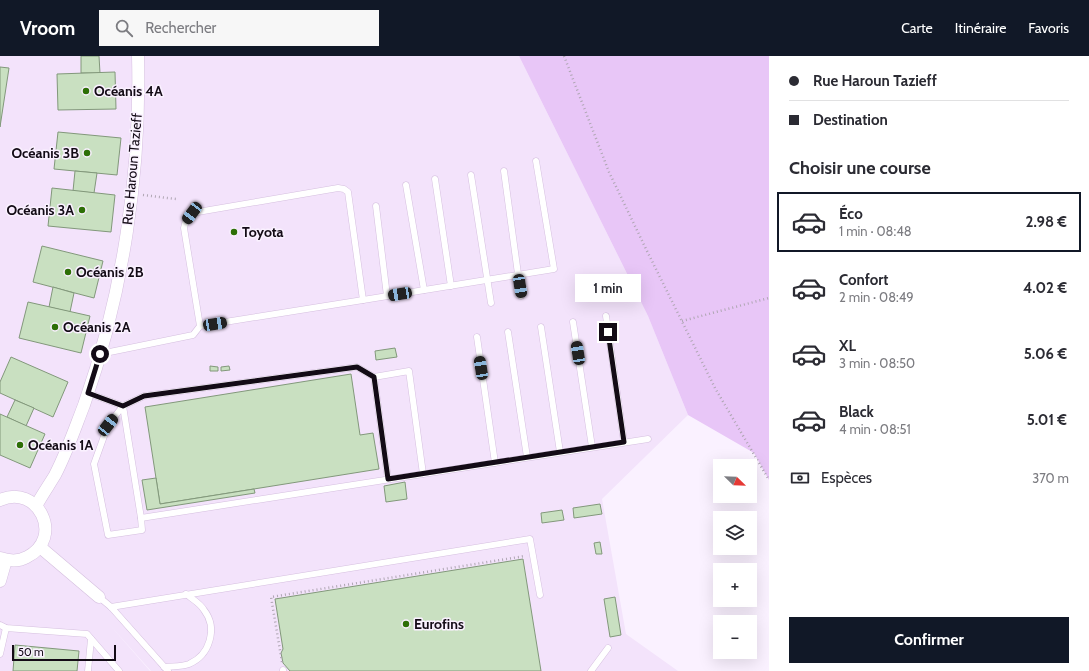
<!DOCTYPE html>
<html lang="fr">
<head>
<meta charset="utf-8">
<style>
	:root { --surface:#fff; --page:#f7f7f7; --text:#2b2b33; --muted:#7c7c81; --line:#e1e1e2; --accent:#111827 }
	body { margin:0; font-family:Cabin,sans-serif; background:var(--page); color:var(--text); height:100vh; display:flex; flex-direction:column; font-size:15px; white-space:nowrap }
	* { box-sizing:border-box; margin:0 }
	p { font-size:13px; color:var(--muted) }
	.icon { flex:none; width:22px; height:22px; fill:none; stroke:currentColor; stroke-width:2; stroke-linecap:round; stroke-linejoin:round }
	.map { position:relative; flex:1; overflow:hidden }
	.details { display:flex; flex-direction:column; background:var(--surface); width:320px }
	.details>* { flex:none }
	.guide { display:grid; align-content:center; height:88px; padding:0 20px; background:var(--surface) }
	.needle { width:26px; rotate:113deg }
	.fabs { position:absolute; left:713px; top:403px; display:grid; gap:8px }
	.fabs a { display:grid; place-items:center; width:44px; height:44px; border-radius:0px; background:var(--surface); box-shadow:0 4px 16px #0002; font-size:20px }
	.scale { position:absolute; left:12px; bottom:10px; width:104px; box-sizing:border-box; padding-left:4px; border:2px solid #130b16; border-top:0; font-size:11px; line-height:14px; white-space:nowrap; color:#130b16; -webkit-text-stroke:3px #faf1ff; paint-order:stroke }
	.end { position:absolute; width:18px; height:18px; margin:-9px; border:5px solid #130b16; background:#fff; box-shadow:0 0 0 2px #fff }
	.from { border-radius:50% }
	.bubble { position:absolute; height:28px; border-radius:0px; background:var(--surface); box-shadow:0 4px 16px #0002; font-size:13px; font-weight:700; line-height:28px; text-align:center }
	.car { position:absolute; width:12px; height:24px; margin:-12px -6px; border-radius:5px; box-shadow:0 0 3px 1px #0007; background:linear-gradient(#222 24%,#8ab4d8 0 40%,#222 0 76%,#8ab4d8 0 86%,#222 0) }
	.guide b { display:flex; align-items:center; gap:14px; height:38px; font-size:15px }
	.guide b+b { border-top:1px solid var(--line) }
	.guide i { width:10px; height:10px; background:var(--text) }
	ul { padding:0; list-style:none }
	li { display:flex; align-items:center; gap:12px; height:60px; margin:0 8px 6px; padding:0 12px; border:2px solid transparent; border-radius:0px }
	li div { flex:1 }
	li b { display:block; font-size:15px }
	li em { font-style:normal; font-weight:700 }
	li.active { border-color:var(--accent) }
	li>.icon { width:36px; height:36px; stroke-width:1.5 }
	h2 { padding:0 20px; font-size:18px; line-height:48px }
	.pay { display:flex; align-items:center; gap:10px; height:44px; padding:0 20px; font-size:15px }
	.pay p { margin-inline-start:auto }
	.button { display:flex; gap:8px; margin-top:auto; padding:8px 20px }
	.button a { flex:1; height:46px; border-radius:0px; background:var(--accent); color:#fff; font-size:16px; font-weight:700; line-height:46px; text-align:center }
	header { display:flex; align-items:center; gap:24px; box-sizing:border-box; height:56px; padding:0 20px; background:var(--accent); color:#fff }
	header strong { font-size:19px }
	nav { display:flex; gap:22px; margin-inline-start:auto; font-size:14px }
	.search { width:280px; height:36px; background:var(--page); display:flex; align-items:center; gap:10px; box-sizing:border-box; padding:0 14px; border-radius:0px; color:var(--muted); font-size:15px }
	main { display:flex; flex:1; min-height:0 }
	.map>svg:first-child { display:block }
	.built { fill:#f3e3fb }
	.green { fill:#e8c6f7 }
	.building { fill:#c9e0c1; stroke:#82987b }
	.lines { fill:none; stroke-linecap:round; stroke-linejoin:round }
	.lane-casing { stroke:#d5bfdf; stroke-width:7 }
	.street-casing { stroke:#d5bfdf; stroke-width:13 }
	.path { stroke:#afa6b3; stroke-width:2.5; stroke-dasharray:1 3; stroke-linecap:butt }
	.lane { stroke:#fff; stroke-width:6 }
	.street { stroke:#fff; stroke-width:12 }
	.route { stroke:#130b16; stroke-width:5 }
	.poi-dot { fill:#2d6f06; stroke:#faf1ff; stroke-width:1.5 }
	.labels { text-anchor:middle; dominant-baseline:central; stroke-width:3; stroke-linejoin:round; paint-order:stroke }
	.poi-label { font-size:14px; font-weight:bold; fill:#130b16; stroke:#faf1ff; text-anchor:start }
	.street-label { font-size:14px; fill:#130b16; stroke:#faf1ff }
</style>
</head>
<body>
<header>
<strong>Vroom</strong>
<div class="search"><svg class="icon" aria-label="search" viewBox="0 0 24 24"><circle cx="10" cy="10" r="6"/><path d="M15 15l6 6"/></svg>Rechercher</div>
<nav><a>Carte</a><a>Itinéraire</a><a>Favoris</a></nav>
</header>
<main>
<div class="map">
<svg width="769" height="615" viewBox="0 0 769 615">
	<rect width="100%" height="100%" fill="#faf1ff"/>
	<polygon class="built" points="0,0 519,0 648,260 688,359 602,443 626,578 678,615 151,615 109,568 150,615 0,615"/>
	<polygon class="green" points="519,0 769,0 769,424 754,397 688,359 648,260"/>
	<g class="building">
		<polygon points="81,0 99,0 100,17 81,17"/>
		<polygon points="0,11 9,12 0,71"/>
		<polygon points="115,16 116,53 58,54 57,18"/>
		<polygon points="58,76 121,82 117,119 54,113"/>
		<polygon points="75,115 97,117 94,137 73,135"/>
		<polygon points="52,132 115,139 111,176 48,170"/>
		<polygon points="42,190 103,205 94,242 33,226"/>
		<polygon points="53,231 74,237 70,256 49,251"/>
		<polygon points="28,246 90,260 81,297 19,282"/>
		<polygon points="395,292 397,301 376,304 375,295"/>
		<polygon points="11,301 68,326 53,361 0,337 0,326"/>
		<polygon points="210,310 218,311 218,315 210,315"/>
		<polygon points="229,310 230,314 221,315 221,311"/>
		<polygon points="351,318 360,379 373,377 379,413 160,448 145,351"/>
		<polygon points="15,344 34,352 26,370 7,361"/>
		<polygon points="0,358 45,378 30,412 0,399"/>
		<polygon points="156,422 160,448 254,433 255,437 147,454 142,424"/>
		<polygon points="405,426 407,443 386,446 384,430"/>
		<polygon points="600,448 602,458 574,462 573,452"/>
		<polygon points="562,454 564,464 542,467 541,457"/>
		<polygon points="600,486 602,498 596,498 594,487"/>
		<polygon points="523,503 541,615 290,615 283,607 281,597 283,593 275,543"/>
		<polygon points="615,541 621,579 610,581 604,543"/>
		<polygon points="15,589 79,595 77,615 13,615"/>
	</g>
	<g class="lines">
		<g class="lane-casing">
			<g id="lane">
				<polyline points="504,115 521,240"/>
				<polyline points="471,119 491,247"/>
				<polyline points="435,123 451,230"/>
				<polyline points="406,129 424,234"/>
				<polyline points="376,150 387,240"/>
				<polyline points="363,244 554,213 536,105"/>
				<polyline points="606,260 624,386"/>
				<polyline points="573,266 592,391"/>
				<polyline points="541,271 560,396"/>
				<polyline points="508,276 527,401"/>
				<polyline points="477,281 495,407"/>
				<polyline points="100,298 193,279 200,270 184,172 186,164 192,157 338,132 344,133 348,136 363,244 200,270"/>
				<polyline points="88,337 123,350 141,462 142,474 108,479 94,408 108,369 123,350 144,340 357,311 374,321"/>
				<polyline points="388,423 374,321 409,315 423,418"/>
				<polyline points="141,462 648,383"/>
				<polyline points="99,541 111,551 168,615"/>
				<polyline points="111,551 530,483 540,539"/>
				<polyline points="0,569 6,572 87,578 119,615"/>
				<polyline points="0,598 6,572"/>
				<path d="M164,611c9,-1 17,0 25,-3 21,-9 29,-36 15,-54 -4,-7 -12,-11 -18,-16"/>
				<polyline points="88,615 91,583"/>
				<polyline points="283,615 283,614"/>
				<polyline points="591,615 608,592"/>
			</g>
		</g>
		<g class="street-casing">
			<g id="street">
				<path d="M0,444c38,-17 65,38 27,57 -9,5 -18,4 -27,1"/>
				<path d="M36,450c6,-11 13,-21 19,-31 12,-23 20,-47 29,-70 39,-111 57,-232 54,-349"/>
				<polyline points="40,491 99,541"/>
				<polyline points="0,525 6,504"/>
			</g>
		</g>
		<g class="path">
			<polyline points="564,0 609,116 646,193 715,332 769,424"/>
			<polyline points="143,139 176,143"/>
			<polyline points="682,265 769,242"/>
			<polyline points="282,606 271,541 525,500"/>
		</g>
		<use href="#lane" class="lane"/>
		<use href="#street" class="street"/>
	</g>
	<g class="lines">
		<polyline class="route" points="100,298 88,337 123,350 144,340 357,311 374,321 388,423 624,386 608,276"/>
	</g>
	<g class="poi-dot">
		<circle cx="86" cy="35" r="4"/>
		<circle cx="87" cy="97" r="4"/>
		<circle cx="82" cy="154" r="4"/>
		<circle cx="234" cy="176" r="4"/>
		<circle cx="68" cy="216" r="4"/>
		<circle cx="55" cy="271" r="4"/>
		<circle cx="20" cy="389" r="4"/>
		<circle cx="406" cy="568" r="4"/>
	</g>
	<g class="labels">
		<g class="poi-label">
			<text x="94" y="35">Océanis 4A</text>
			<text x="79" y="97" text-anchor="end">Océanis 3B</text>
			<text x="74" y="154" text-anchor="end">Océanis 3A</text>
			<text x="242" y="176">Toyota</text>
			<text x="76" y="216">Océanis 2B</text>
			<text x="63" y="271">Océanis 2A</text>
			<text x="28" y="389">Océanis 1A</text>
			<text x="414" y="568">Eurofins</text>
		</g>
		<g class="street-label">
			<text transform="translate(132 113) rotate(-85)">Rue Haroun Tazieff</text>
		</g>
	</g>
</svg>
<div class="fabs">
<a><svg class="needle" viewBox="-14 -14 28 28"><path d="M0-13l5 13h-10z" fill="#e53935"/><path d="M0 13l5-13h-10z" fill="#7c7c81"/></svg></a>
<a><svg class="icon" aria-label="layers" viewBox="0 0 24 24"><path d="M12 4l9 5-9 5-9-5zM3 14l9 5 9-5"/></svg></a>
<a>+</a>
<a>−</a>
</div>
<div class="scale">50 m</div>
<i class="end from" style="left:100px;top:298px"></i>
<i class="end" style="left:608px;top:276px"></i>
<div class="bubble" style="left:575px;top:218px;width:66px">1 min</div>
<i class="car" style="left:192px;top:157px;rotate:217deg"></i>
<i class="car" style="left:520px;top:230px;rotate:171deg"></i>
<i class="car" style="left:400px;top:238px;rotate:261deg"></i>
<i class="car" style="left:215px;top:268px;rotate:81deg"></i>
<i class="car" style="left:578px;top:297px;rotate:351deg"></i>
<i class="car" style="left:481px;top:312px;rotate:351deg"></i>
<i class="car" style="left:108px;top:369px;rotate:38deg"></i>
</div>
<section class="details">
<div class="guide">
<b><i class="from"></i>Rue Haroun Tazieff</b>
<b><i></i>Destination</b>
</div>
<h2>Choisir une course</h2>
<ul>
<li class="active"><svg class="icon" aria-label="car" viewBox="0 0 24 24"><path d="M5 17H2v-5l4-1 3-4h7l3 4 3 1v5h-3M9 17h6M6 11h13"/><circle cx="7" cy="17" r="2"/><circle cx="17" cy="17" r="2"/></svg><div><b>Éco</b><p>1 min · 08:48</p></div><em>2.98 €</em></li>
<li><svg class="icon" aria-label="car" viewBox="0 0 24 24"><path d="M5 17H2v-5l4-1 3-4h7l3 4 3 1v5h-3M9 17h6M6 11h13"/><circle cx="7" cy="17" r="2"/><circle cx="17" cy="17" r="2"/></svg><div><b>Confort</b><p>2 min · 08:49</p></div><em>4.02 €</em></li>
<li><svg class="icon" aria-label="car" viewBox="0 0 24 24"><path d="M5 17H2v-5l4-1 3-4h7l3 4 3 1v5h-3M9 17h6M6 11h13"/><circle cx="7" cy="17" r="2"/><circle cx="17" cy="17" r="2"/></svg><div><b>XL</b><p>3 min · 08:50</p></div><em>5.06 €</em></li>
<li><svg class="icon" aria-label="car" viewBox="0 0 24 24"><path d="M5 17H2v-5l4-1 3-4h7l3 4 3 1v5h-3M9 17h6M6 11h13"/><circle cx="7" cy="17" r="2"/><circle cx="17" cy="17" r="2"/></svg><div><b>Black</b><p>4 min · 08:51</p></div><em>5.01 €</em></li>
</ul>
<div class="pay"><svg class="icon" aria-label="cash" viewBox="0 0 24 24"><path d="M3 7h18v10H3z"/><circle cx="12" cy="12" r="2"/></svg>Espèces<p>370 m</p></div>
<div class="button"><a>Confirmer</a></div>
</section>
</main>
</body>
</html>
